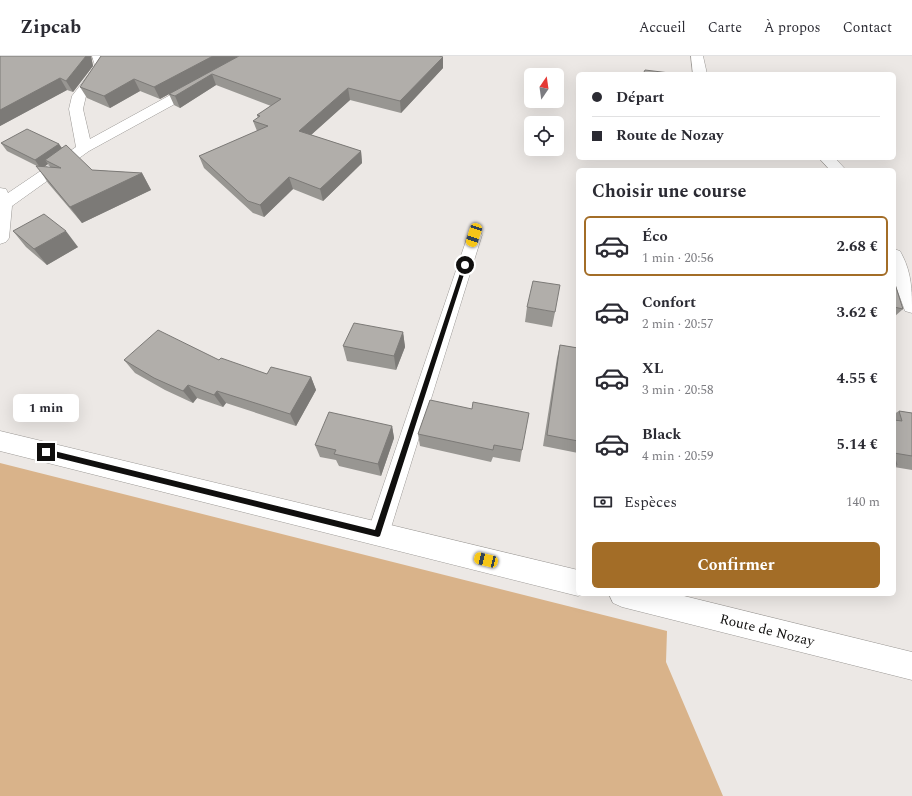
<!DOCTYPE html>
<html lang="fr">
<head>
<meta charset="utf-8">
<style>
	:root { --surface:#fff; --page:#f7f7f7; --text:#2b2b33; --muted:#7c7c81; --line:#e1e1e2; --accent:#a36d27 }
	body { margin:0; font-family:Spectral,serif; background:var(--page); color:var(--text); height:100vh; display:flex; flex-direction:column; font-size:15px; white-space:nowrap }
	* { box-sizing:border-box; margin:0 }
	p { font-size:13px; color:var(--muted) }
	.icon { flex:none; width:22px; height:22px; fill:none; stroke:currentColor; stroke-width:2; stroke-linecap:round; stroke-linejoin:round }
	.map { position:relative; flex:1; overflow:hidden }
	.details { position:absolute; left:576px; top:112px; width:320px; height:428px; display:flex; flex-direction:column; background:var(--surface); border-radius:6px; box-shadow:0 4px 16px #0002 }
	.details>* { flex:none }
	.top-card { position:absolute; left:576px; top:16px; width:320px; height:88px; border-radius:6px; box-shadow:0 4px 16px #0002; display:grid; align-content:center; height:88px; padding:0 16px; background:var(--surface) }
	.needle { width:26px; rotate:13deg }
	.buttons { position:absolute; left:524px; top:12px; display:grid; gap:8px }
	.buttons a { display:grid; place-items:center; width:40px; height:40px; border-radius:6px; background:var(--surface); box-shadow:0 4px 16px #0002; font-size:20px }
	.end { position:absolute; width:18px; height:18px; margin:-9px; border:5px solid #100f0e; background:#fff; box-shadow:0 0 0 2px #fff }
	.from { border-radius:50% }
	.bubble { position:absolute; height:28px; border-radius:6px; background:var(--surface); box-shadow:0 4px 16px #0002; font-size:13px; font-weight:700; line-height:28px; text-align:center }
	.car { position:absolute; width:12px; height:24px; margin:-12px -6px; border-radius:5px; box-shadow:0 0 3px 1px #0007; background:linear-gradient(#f5c518 24%,#345 0 40%,#f5c518 0 76%,#345 0 86%,#f5c518 0) }
	.top-card b { display:flex; align-items:center; gap:14px; height:38px; font-size:15px }
	.top-card b+b { border-top:1px solid var(--line) }
	.top-card i { width:10px; height:10px; background:var(--text) }
	ul { padding:0; list-style:none }
	li { display:flex; align-items:center; gap:12px; height:60px; margin:0 8px 6px; padding:0 8px; border:2px solid transparent; border-radius:6px }
	li div { flex:1 }
	li b { display:block; font-size:15px }
	li em { font-style:normal; font-weight:700 }
	li.active { border-color:var(--accent) }
	li>.icon { width:36px; height:36px; stroke-width:1.5 }
	h2 { padding:0 16px; font-size:18px; line-height:48px }
	.pay { display:flex; align-items:center; gap:10px; height:44px; padding:0 16px; font-size:15px }
	.pay p { margin-inline-start:auto }
	.cta { display:flex; gap:8px; margin-top:auto; padding:8px 16px }
	.cta a { flex:1; height:46px; border-radius:6px; background:var(--accent); color:#fff; font-size:16px; font-weight:700; line-height:46px; text-align:center }
	header { display:flex; align-items:center; gap:24px; box-sizing:border-box; height:56px; padding:0 20px; background:var(--surface); border-bottom:1px solid var(--line) }
	header strong { font-size:19px }
	nav { display:flex; gap:22px; margin-inline-start:auto; font-size:14px }
	.map>svg:first-child { display:block }
	.green { fill:#d9b38a }
	.lines { fill:none; stroke-linecap:round; stroke-linejoin:round }
	.lane-casing { stroke:#9b9895; stroke-width:1 }
	.street-casing { stroke:#9b9895; stroke-width:1 }
	.lane { fill:#fff; fill-rule:evenodd }
	.street { fill:#fff; fill-rule:evenodd }
	.wall { fill:#989692; fill-rule:evenodd }
	.shaded-wall { fill:#7c7a77 }
	.building { fill:#b1aeaa; stroke:#7c7a77 }
	.route { fill:#100f0e }
	.labels { text-anchor:middle; dominant-baseline:central; stroke-width:3; stroke-linejoin:round; paint-order:stroke }
	.near-street-label { font-size:14px; fill:#100f0e; stroke:#fff }
</style>
</head>
<body>
<header>
<strong>Zipcab</strong>
<nav><a>Accueil</a><a>Carte</a><a>À propos</a><a>Contact</a></nav>
</header>
<div class="map">
<svg width="912" height="740" viewBox="0 0 912 740">
	<rect width="100%" height="100%" fill="#ece8e5"/>
	<polygon class="green" points="0,407 667,575 666,606 723,740 0,740"/>
	<g class="lines">
		<g class="lane-casing">
			<polygon id="lane" points="475,174 480,176 482,179 389,478 386,485 378,488 370,485 367,478 468,179 470,176"/>
		</g>
		<g class="street-casing">
			<g id="street">
				<polygon points="92,0 104,0 107,10 86,40 83,53 90,83 194,26 204,26 206,29 204,32 89,95 12,150 9,182 6,186 0,188 0,132 6,133 8,137 76,91 69,53 72,40 95,10"/>
				<polygon points="691,0 703,0 707,18 693,18"/>
				<polygon points="819,102 835,102 846,114 830,114"/>
				<path d="M894,193l6,2c12,21 12,39 12,62l-7,-2 -11,-30z"/>
				<polygon points="0,375 578,514 578,538 583,538 578,540 0,395"/>
				<polygon points="609,538 676,538 912,596 912,624 622,551 613,547"/>
			</g>
		</g>
		<use href="#lane" class="lane"/>
		<use href="#street" class="street"/>
	</g>
	<g class="wall">
		<polygon points="0,0 91,0 93,10 73,36 67,34 0,70"/>
		<polygon points="101,0 443,1 443,12 401,57 350,44 311,79 361,95 362,107 323,145 293,133 264,161 253,157 204,112 199,100 257,75 253,65 258,62 257,59 271,50 216,29 180,52 174,49 169,38 160,43 140,35 110,52 87,42 80,31"/>
		<path d="M1,87l58,1 3,4 30,22 50,3 9,17 -69,33 -34,-40 -11,-17 -30,-15zM48,108l2,3h-6z"/>
		<polygon points="13,175 78,191 47,209 26,191"/>
		<polygon points="894,225 903,253 894,261"/>
		<polygon points="527,251 555,256 552,271 525,266"/>
		<polygon points="403,276 405,291 396,314 347,305 343,290"/>
		<polygon points="560,289 578,292 578,397 543,390 557,302"/>
		<polygon points="124,304 219,304 267,318 311,321 316,334 296,370 226,347 223,351 197,342 193,347 165,334 135,317"/>
		<polygon points="430,344 522,394 520,406 493,401 491,406 420,390 418,378"/>
		<polygon points="899,355 912,357 912,414 894,411 894,358"/>
		<polygon points="392,370 394,382 381,420 339,410 336,404 320,401 315,389"/>
	</g>
	<g class="shaded-wall">
		<polygon points="86,0 91,0 93,10 73,36 66,25"/>
		<polygon points="213,0 239,0 160,43 154,31"/>
		<polygon points="443,1 443,12 401,57 400,45"/>
		<polygon points="212,18 216,29 180,52 175,40"/>
		<polygon points="60,22 67,34 0,70 0,54"/>
		<polygon points="134,23 140,35 110,52 104,40"/>
		<polygon points="348,32 350,44 302,87 299,75"/>
		<polygon points="59,88 65,97 45,104 48,108 41,113 35,104"/>
		<polygon points="361,95 362,107 323,145 320,133"/>
		<polygon points="142,117 151,134 82,167 70,151"/>
		<polygon points="289,121 293,133 264,161 260,149"/>
		<polygon points="66,175 78,191 47,209 34,193"/>
		<polygon points="403,276 405,291 396,314 394,300"/>
		<polygon points="311,321 316,334 296,370 290,358"/>
		<polygon points="188,329 197,342 193,347 183,335"/>
		<polygon points="217,335 226,347 223,351 214,339"/>
		<polygon points="392,370 394,382 381,420 378,408"/>
	</g>
	<g class="building">
		<polygon points="0,0 86,0 66,25 60,22 0,54"/>
		<polygon points="101,0 213,0 154,31 134,23 104,40 80,31"/>
		<polygon points="239,0 439,0 443,1 400,45 348,32 299,75 361,95 320,133 289,121 260,149 248,145 199,100 268,70 253,65 260,60 257,59 281,43 212,18 175,40 169,38"/>
		<polygon points="645,14 678,18 643,18"/>
		<polygon points="27,73 59,88 35,104 1,87"/>
		<polygon points="66,89 92,114 142,117 70,151 36,110 61,112 45,104"/>
		<polygon points="44,158 66,175 34,193 13,175"/>
		<polygon points="533,225 560,229 555,256 527,251"/>
		<polygon points="894,225 903,253 894,251"/>
		<polygon points="354,267 403,276 394,300 343,290"/>
		<polygon points="158,274 219,304 221,302 267,318 271,311 311,321 290,358 217,335 214,339 188,329 183,335 154,322 124,304"/>
		<polygon points="560,289 578,292 578,385 547,379"/>
		<polygon points="430,344 472,353 473,346 529,357 522,394 494,389 493,394 418,378"/>
		<polygon points="899,355 912,357 912,400 894,397 894,364 902,365"/>
		<polygon points="329,356 392,370 378,408 334,398 336,394 315,389"/>
		<polygon points="894,399 897,409 894,409"/>
	</g>
	<polygon class="route" points="463,208 467,209 380,480 378,481 46,399 42,396 46,393 375,474"/>
	<g class="labels">
		<g class="near-street-label">
			<text transform="translate(767 574) rotate(14)">Route de Nozay</text>
		</g>
	</g>
</svg>
<div class="buttons">
<a><svg class="needle" viewBox="-14 -14 28 28"><path d="M0-13l5 13h-10z" fill="#e53935"/><path d="M0 13l5-13h-10z" fill="#7c7c81"/></svg></a>
<a><svg class="icon" aria-label="locate" viewBox="0 0 24 24"><circle cx="12" cy="12" r="6"/><path d="M12 2v4M12 18v4M2 12h4M18 12h4"/></svg></a>
</div>
<i class="end from" style="left:465px;top:209px"></i>
<i class="end" style="left:46px;top:396px"></i>
<div class="bubble" style="left:13px;top:338px;width:66px">1 min</div>
<i class="car" style="left:474px;top:179px;rotate:198deg"></i>
<i class="car" style="left:486px;top:504px;rotate:284deg"></i>
<div class="top-card">
<b><i class="from"></i>Départ</b>
<b><i></i>Route de Nozay</b>
</div>
<section class="details">
<h2>Choisir une course</h2>
<ul>
<li class="active"><svg class="icon" aria-label="car" viewBox="0 0 24 24"><path d="M5 17H2v-5l4-1 3-4h7l3 4 3 1v5h-3M9 17h6M6 11h13"/><circle cx="7" cy="17" r="2"/><circle cx="17" cy="17" r="2"/></svg><div><b>Éco</b><p>1 min · 20:56</p></div><em>2.68 €</em></li>
<li><svg class="icon" aria-label="car" viewBox="0 0 24 24"><path d="M5 17H2v-5l4-1 3-4h7l3 4 3 1v5h-3M9 17h6M6 11h13"/><circle cx="7" cy="17" r="2"/><circle cx="17" cy="17" r="2"/></svg><div><b>Confort</b><p>2 min · 20:57</p></div><em>3.62 €</em></li>
<li><svg class="icon" aria-label="car" viewBox="0 0 24 24"><path d="M5 17H2v-5l4-1 3-4h7l3 4 3 1v5h-3M9 17h6M6 11h13"/><circle cx="7" cy="17" r="2"/><circle cx="17" cy="17" r="2"/></svg><div><b>XL</b><p>3 min · 20:58</p></div><em>4.55 €</em></li>
<li><svg class="icon" aria-label="car" viewBox="0 0 24 24"><path d="M5 17H2v-5l4-1 3-4h7l3 4 3 1v5h-3M9 17h6M6 11h13"/><circle cx="7" cy="17" r="2"/><circle cx="17" cy="17" r="2"/></svg><div><b>Black</b><p>4 min · 20:59</p></div><em>5.14 €</em></li>
</ul>
<div class="pay"><svg class="icon" aria-label="cash" viewBox="0 0 24 24"><path d="M3 7h18v10H3z"/><circle cx="12" cy="12" r="2"/></svg>Espèces<p>140 m</p></div>
<div class="cta"><a>Confirmer</a></div>
</section>
</div>
</body>
</html>
